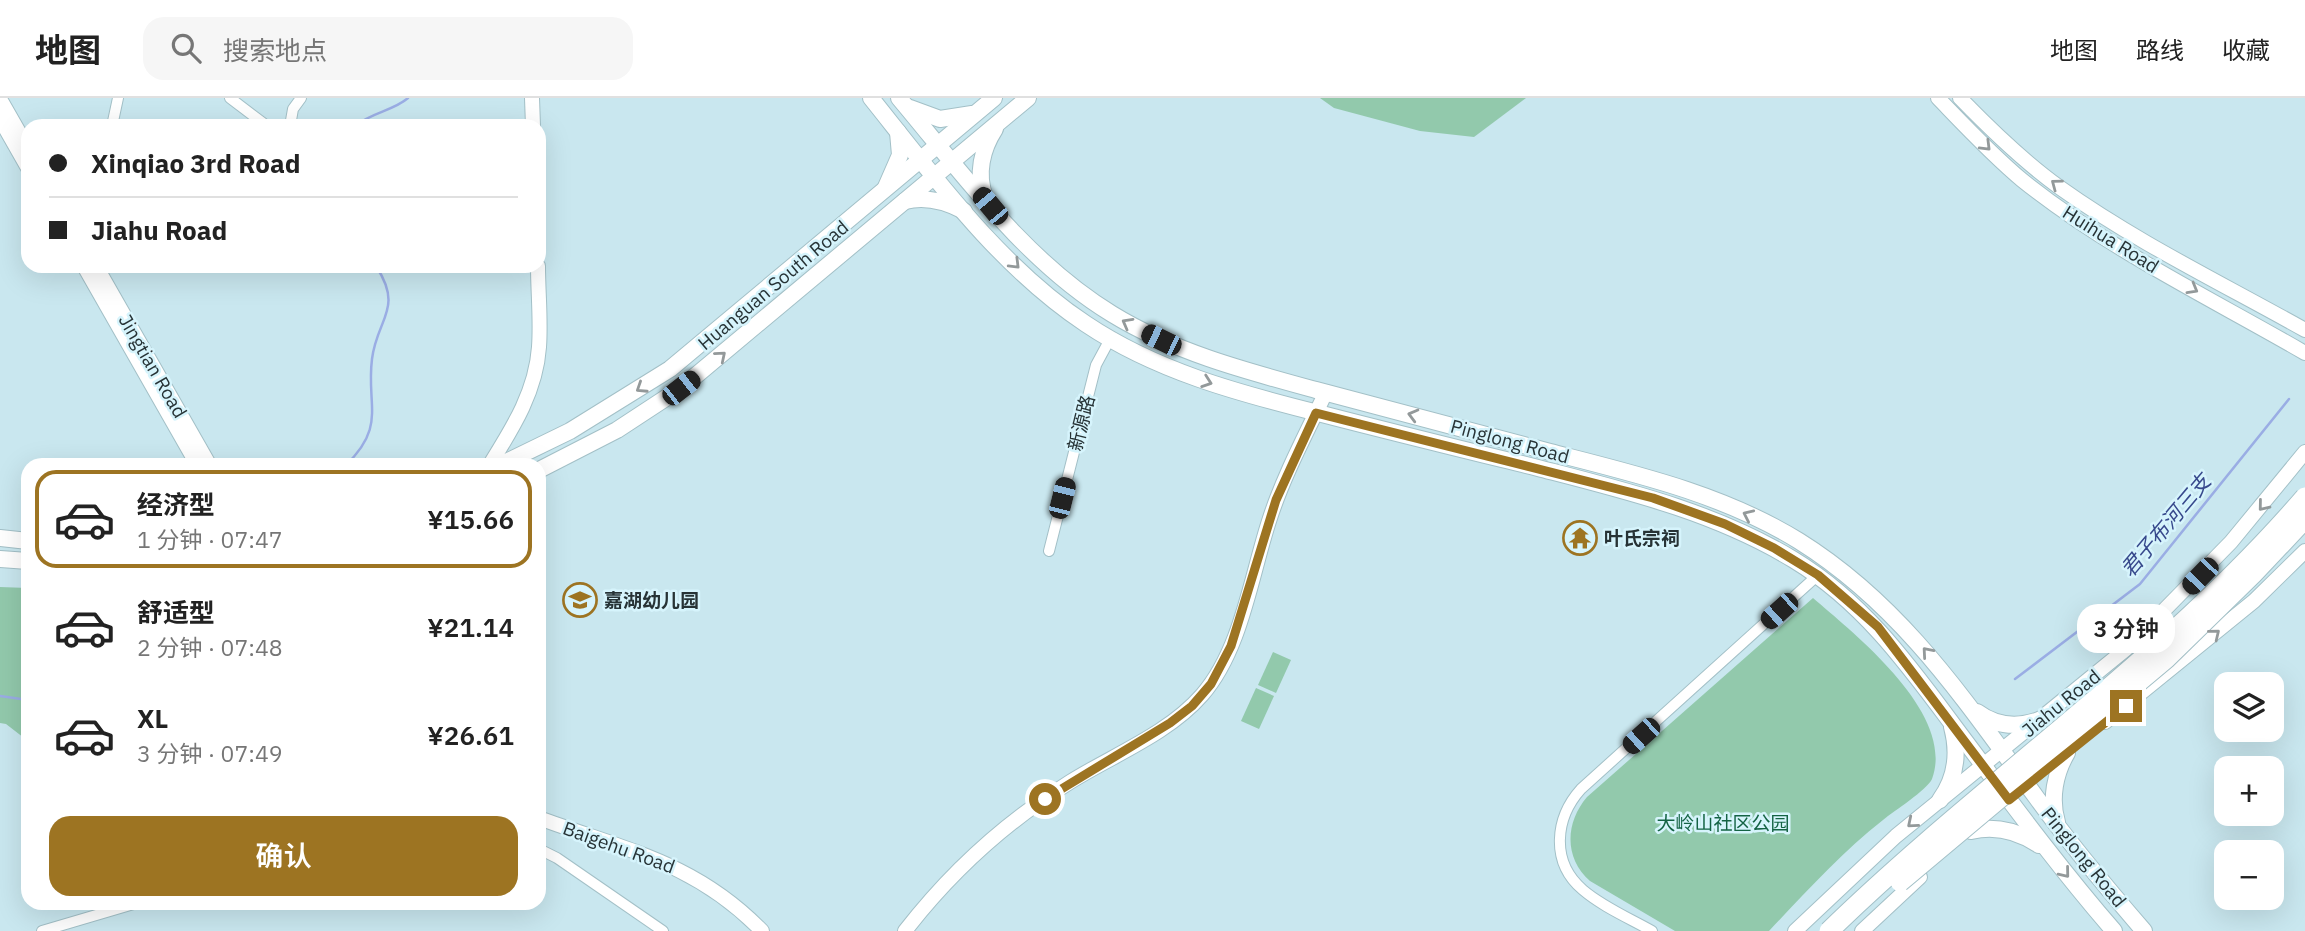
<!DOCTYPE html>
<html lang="zh">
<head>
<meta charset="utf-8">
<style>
	:root { --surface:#fff; --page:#f6f6f6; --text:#222; --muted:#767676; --line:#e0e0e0; --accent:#9d7422 }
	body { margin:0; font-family:"IBM Plex Sans","Noto Sans SC",sans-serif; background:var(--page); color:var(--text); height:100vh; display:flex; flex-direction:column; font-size:26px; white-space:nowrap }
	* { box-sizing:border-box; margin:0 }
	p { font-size:23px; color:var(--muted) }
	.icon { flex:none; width:38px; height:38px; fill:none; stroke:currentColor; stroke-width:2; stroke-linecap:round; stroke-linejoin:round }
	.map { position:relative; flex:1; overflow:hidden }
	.side { position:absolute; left:21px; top:360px; width:525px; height:452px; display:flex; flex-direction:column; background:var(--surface); border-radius:21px; box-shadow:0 7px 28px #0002 }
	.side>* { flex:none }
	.guide { position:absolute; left:21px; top:21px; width:525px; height:154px; border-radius:21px; box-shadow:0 7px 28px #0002; display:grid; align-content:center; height:154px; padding:0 28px; background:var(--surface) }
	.tools { position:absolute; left:2214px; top:574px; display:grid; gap:14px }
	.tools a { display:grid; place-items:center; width:70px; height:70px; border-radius:14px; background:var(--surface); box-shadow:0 7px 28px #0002; font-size:35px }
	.end { position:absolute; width:32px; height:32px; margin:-16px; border:9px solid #9d7422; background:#fff; box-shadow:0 0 0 4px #fff }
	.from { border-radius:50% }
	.bubble { position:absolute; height:49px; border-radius:21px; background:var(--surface); box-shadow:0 7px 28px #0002; font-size:23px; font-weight:600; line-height:49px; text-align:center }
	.car { position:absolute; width:21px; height:42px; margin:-21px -10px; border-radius:9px; box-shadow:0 0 5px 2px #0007; background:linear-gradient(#222 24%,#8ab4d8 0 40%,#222 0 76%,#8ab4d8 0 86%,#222 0) }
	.guide b { display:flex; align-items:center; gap:24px; height:66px; font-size:26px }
	.guide b+b { border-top:2px solid var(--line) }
	.guide i { width:18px; height:18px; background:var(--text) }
	ul { padding:12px 0 0; list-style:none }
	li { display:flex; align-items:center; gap:21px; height:98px; margin:0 14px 10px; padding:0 14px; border:4px solid transparent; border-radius:21px }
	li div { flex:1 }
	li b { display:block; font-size:26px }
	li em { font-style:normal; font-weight:600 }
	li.active { border-color:var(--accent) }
	li>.icon { width:63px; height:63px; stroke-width:1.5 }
	.button { display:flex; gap:14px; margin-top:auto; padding:14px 28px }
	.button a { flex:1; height:80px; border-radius:21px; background:var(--accent); color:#fff; font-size:28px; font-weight:600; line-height:80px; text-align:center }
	header { display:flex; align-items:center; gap:42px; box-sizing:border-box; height:98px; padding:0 35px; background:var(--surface); border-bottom:2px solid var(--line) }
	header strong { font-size:33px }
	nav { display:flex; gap:38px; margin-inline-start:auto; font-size:24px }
	.search { width:490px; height:63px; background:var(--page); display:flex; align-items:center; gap:18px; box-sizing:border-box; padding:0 24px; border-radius:21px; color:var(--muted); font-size:26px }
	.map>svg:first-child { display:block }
	.green { fill:#92c9ac }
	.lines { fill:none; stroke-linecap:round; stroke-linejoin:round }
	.stream { stroke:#9aade4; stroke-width:2.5 }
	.street-casing { stroke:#a3c0c7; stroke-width:12 }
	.secondary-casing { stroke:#a3c0c7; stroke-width:16 }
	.primary-casing { stroke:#a3c0c7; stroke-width:18 }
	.street { stroke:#fff; stroke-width:10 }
	.secondary { stroke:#fff; stroke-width:14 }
	.primary { stroke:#fff; stroke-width:16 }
	.highway-bridge-casing { stroke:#a3c0c7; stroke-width:21; stroke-linecap:butt }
	.highway-bridge { stroke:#fff; stroke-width:19 }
	.oneway { stroke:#93999a }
	.route { stroke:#9d7422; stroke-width:9 }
	.labels { text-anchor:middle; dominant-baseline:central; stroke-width:5; stroke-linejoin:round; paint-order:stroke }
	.street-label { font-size:19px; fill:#273336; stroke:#d6f4fc }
	.poi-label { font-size:19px; font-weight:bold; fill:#273336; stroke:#d6f4fc; text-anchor:start }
	.park-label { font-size:19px; fill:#146344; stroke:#d6f4fc }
	.water-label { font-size:21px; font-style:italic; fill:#37498c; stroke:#d6f4fc }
</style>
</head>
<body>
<header>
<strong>地图</strong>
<div class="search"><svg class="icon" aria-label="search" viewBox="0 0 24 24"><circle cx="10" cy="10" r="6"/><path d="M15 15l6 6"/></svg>搜索地点</div>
<nav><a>地图</a><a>路线</a><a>收藏</a></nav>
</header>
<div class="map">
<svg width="2305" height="833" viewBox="0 0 2305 833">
	<rect width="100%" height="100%" fill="#c9e7ef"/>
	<g class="green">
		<polygon points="1320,0 1526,0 1474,39 1420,33 1334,10"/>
		<polygon points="0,489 28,490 28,643 6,626 0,625"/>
		<path d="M1813,500c43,37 143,116 119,181 -5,11 -38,32 -49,41 -42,33 -77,72 -114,111h-94l-85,-50c-26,-23 -25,-58 -3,-84z"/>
		<polygon points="1273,554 1291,562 1276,595 1258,587"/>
		<polygon points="1256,590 1274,598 1259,631 1241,623"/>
	</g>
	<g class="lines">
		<g class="stream">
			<path d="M355,28c17,-14 38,-15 53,-28"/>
			<path d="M345,368c42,-40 21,-60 27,-107 5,-41 32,-50 4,-93"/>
			<polyline points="2015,581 2140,486 2289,301"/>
			<polyline points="0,598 28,602"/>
		</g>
		<g class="street-casing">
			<g id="street">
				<polyline points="230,0 267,28"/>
				<polyline points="112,28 118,0"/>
				<polyline points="290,28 293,11 301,0"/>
				<polyline points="1049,453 1096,267 1110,241"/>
				<polyline points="539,751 557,760 663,833"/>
				<polyline points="42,833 137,805"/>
				<path d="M1652,833c-23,-13 -49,-24 -69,-41 -33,-28 -28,-72 -2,-101l237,-214"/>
			</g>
		</g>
		<g class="secondary-casing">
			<g id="secondary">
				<polyline points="532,0 533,28"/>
				<path d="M1938,0c27,28 54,57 84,82 86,69 188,118 283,173"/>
				<path d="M1960,0c31,32 63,63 99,89 77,55 164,97 246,143"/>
				<polyline points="0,1 28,50"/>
				<polyline points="0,21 28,70"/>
				<polyline points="84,168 198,368"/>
				<polyline points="96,168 210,368"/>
				<path d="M489,368c23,-37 47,-74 50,-119 2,-27 -1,-54 -1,-81"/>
				<polyline points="2105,624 2254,503 2305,453"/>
				<path d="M539,720c86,32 156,44 223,113"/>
				<path d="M905,833c45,-58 102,-110 165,-149 43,-27 98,-48 132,-87 40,-46 49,-120 68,-177 14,-43 36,-84 56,-126"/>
				<polyline points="1795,833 1896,738 2126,551 2231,444 2305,354"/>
				<polyline points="1862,833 1920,779"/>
			</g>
		</g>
		<g class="primary-casing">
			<g id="primary">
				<path d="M871,0c64,80 129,169 215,226 70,47 152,69 232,89 73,19 147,37 220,55 89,23 177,44 256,92 74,45 120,113 171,181 48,64 96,129 149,190"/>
				<path d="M899,0c64,76 126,163 213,216 62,38 134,57 204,76 78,20 156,41 234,62 86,22 173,42 249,89 104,65 166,160 237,256 34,47 70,90 108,134"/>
				<polyline points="910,10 940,21 972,16"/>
				<polyline points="886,89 900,57 898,34"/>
				<path d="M985,99c-9,-23 -3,-48 10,-68"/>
				<path d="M905,103c20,-5 42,1 59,10"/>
				<polyline points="498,368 570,333 670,271 994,0"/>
				<polyline points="539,372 617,332 681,290 1028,0"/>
				<polyline points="0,440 28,443"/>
				<polyline points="0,461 28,463"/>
				<path d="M1977,614c20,15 42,16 65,7"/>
				<path d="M1940,702c16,-22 19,-47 12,-73"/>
				<path d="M2057,724c-7,-23 -2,-49 10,-69"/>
				<path d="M1971,733c25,-6 47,0 68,14"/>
			</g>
		</g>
		<use href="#street" class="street"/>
		<use href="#secondary" class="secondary"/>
		<use href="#primary" class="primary"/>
		<g class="highway-bridge-casing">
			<g id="highway-bridge">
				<polyline points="1900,784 2166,561 2253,476 2305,421"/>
				<path d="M1829,833c154,-150 335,-270 476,-434"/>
			</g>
		</g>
		<use href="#highway-bridge" class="highway-bridge"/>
	</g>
	<defs><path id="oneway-chevron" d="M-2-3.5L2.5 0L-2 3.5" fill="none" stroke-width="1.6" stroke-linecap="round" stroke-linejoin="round" transform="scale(1.75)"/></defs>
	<g class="oneway">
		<use href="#oneway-chevron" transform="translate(1986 48) rotate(45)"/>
		<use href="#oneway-chevron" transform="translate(2056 86) rotate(-143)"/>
		<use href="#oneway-chevron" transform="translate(1015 166) rotate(45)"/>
		<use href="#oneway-chevron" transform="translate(2193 191) rotate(30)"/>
		<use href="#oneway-chevron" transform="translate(1127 225) rotate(-151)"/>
		<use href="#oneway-chevron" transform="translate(721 258) rotate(-40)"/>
		<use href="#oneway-chevron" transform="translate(1207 284) rotate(19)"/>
		<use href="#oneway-chevron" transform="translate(641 290) rotate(147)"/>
		<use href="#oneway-chevron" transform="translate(1413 317) rotate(-165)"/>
		<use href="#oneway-chevron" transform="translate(2263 408) rotate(129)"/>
		<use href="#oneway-chevron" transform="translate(1748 417) rotate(-155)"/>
		<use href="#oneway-chevron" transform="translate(2215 536) rotate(-39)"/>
		<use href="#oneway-chevron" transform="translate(1927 554) rotate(-131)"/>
		<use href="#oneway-chevron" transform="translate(1912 725) rotate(140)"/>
		<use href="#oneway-chevron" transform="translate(2065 775) rotate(51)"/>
	</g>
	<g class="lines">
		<polyline class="route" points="1045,701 1170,625 1192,608 1211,586 1231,548 1276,402 1316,315 1653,400 1725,426 1774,450 1818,477 1878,529 2009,702 2126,608"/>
	</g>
	<defs>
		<g id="temple-ring" transform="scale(1.75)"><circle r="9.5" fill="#d6f4fc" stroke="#9d7422" stroke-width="1.5"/><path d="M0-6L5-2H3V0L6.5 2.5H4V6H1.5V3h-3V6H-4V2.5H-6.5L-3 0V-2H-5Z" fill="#9d7422"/></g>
		<g id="school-ring" transform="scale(1.75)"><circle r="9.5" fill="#d6f4fc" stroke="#9d7422" stroke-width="1.5"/><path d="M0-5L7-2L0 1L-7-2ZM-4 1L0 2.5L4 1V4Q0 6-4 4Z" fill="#9d7422"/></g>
	</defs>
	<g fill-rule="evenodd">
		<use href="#temple-ring" x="1580" y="440"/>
		<use href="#school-ring" x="580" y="502"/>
	</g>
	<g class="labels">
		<g class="street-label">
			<text transform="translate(2111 141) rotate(32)">Huihua Road</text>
			<text transform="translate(773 187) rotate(-40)">Huanguan South Road</text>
			<text transform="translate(153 268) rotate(60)">Jingtian Road</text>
			<text transform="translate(1081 325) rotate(-76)">新源路</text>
			<text transform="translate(1510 343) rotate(15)">Pinglong Road</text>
			<text transform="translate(2061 605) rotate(-39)">Jiahu Road</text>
			<text transform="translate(619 749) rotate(20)">Baigehu Road</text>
			<text transform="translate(2084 759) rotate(51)">Pinglong Road</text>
		</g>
		<g class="poi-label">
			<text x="1604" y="440">叶氏宗祠</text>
			<text x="604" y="502">嘉湖幼儿园</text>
		</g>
		<g class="park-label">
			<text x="1723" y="725">大岭山社区公园</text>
		</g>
		<g class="water-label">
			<text transform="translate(2165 427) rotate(-50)">君子布河三支</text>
		</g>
	</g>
</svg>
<div class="tools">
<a><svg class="icon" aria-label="layers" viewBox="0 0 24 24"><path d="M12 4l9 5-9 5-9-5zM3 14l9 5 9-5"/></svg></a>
<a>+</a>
<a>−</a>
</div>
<i class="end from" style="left:1045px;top:701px"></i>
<i class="end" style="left:2126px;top:608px"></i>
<div class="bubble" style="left:2077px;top:506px;width:98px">3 分钟</div>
<i class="car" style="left:990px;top:108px;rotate:320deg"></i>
<i class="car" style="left:1161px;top:242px;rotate:296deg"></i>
<i class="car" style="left:681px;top:290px;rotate:52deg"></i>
<i class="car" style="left:1062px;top:400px;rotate:14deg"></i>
<i class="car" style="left:2200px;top:478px;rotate:224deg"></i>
<i class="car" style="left:1779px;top:513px;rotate:228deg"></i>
<i class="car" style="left:1641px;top:638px;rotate:228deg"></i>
<div class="guide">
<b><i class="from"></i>Xinqiao 3rd Road</b>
<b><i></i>Jiahu Road</b>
</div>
<section class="side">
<ul>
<li class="active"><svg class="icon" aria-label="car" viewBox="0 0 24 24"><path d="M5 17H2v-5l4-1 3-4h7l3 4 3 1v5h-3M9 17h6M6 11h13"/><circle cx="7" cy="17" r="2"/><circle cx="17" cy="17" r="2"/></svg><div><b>经济型</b><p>1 分钟 · 07:47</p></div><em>¥15.66</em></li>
<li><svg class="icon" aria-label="car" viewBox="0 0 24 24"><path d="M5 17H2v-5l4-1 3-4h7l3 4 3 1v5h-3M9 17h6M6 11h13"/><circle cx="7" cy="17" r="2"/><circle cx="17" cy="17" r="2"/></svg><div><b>舒适型</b><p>2 分钟 · 07:48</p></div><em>¥21.14</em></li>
<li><svg class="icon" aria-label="car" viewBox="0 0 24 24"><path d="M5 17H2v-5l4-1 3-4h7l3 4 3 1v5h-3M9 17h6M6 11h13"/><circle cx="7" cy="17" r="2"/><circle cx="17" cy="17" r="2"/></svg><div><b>XL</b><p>3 分钟 · 07:49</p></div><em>¥26.61</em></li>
</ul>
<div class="button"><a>确认</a></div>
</section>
</div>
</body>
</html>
